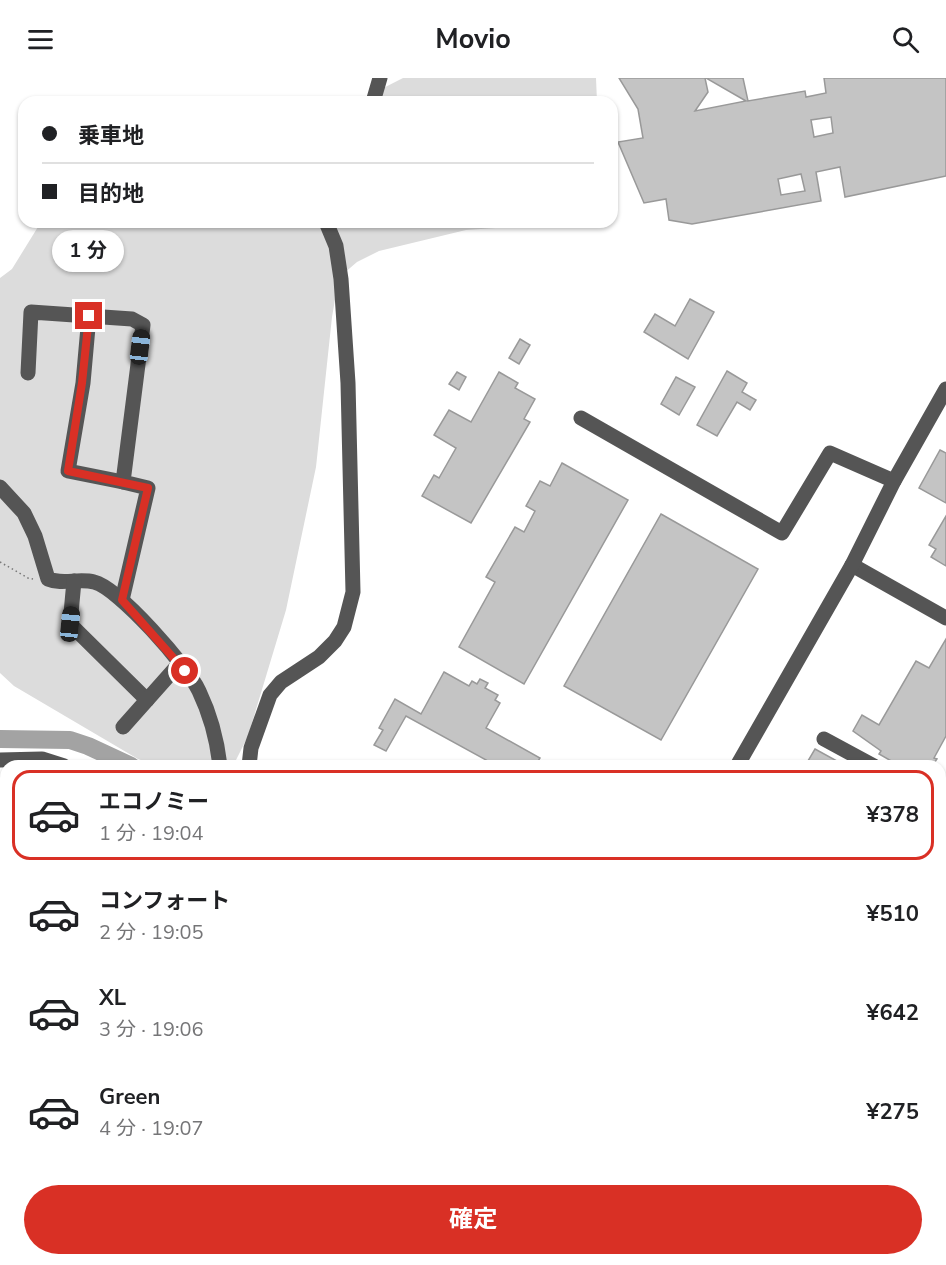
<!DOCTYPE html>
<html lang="ja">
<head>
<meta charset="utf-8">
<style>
	:root { --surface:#fff; --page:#f6f6f6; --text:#202124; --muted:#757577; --line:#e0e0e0; --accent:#d93025 }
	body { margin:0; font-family:"Nunito Sans","Noto Sans JP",sans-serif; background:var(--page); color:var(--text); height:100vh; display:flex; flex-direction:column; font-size:22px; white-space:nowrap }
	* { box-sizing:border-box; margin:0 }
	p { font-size:20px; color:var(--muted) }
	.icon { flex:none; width:33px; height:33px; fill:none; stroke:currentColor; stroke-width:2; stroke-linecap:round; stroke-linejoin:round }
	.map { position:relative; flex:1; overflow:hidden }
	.side { position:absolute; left:0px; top:682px; width:946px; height:506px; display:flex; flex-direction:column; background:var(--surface); border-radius:18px 18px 0 0; box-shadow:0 2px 4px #0004 }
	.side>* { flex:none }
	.top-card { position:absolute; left:18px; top:18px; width:600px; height:132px; border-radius:18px; box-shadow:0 2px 4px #0004; display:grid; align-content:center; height:132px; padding:0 24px; background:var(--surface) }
	.end { position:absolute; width:27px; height:27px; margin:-14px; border:8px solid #d93025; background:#fff; box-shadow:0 0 0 3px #fff }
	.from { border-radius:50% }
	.bubble { position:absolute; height:42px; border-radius:21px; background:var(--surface); box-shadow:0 2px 4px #0004; font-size:20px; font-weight:700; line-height:42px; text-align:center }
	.car { position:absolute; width:18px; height:36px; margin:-18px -9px; border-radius:8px; box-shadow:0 0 4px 2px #0007; background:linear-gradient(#222 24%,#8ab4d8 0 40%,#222 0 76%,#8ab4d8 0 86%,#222 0) }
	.top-card b { display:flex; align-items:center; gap:21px; height:57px; font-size:22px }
	.top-card b+b { border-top:2px solid var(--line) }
	.top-card i { width:15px; height:15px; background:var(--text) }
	ul { padding:10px 0 0; list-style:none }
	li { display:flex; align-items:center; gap:18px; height:90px; margin:0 12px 9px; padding:0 12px; border:3px solid transparent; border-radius:18px }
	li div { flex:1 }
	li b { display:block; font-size:22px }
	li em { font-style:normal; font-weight:700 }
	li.active { border-color:var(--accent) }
	li>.icon { width:54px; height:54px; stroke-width:1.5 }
	.primary-button { display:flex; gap:12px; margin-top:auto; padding:12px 24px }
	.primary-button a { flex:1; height:69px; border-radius:36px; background:var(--accent); color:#fff; font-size:24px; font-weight:700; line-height:69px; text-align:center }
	header { display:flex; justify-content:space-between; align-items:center; height:78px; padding:0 24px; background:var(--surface); font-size:27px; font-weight:700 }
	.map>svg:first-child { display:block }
	.green { fill:#dcdcdc }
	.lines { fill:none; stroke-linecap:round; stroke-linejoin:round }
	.river { stroke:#a3a3a3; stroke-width:18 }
	.building { fill:#c4c4c4; stroke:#999; stroke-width:1.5; fill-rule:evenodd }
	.path { stroke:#777; stroke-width:1.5; stroke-dasharray:1.5 3; stroke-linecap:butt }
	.minor { stroke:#555; stroke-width:15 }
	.major { stroke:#000; stroke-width:15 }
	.route { stroke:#d93025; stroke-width:8 }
</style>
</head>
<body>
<header><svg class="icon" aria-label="menu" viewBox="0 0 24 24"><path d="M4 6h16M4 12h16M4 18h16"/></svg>Movio<svg class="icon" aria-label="search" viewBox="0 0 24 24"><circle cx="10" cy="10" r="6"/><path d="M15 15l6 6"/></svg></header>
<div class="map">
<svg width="946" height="1187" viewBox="0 0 946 1187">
	<rect width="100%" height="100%" fill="#fff"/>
	<g class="green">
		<polygon points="403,0 596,0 597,24 356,24"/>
		<polygon points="41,144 586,144 466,152 379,173 357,184 343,196 337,210 332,239 316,389 286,532 248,658 235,684 228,688 157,688 138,681 14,608 0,595 0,200 12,191"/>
		<polygon points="0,1014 6,1018 6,1182 118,1182 115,1187 0,1187"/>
	</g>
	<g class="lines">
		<g class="river">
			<polyline points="0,661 70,662 88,668 131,688"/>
			<polyline points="922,1182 924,1187"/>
		</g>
	</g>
	<g class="building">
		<path d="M619,0h86l3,14 -13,19 51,-10 -40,-23h37l5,23 57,-10 1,6 20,-4 -2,-15h122v98l-101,21 -5,-30 -24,5 5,29 -129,23 -23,-4 -3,-21 -22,4 -26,-61 25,-4 -5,-29zM831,39l2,16 -19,4 -3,-17zM801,96l4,17 -24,4 -3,-16z"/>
		<polygon points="690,221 714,234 688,281 644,254 655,236 675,248"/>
		<polygon points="520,261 530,267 519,286 509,280"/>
		<polygon points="727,293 747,305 742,314 756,322 750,332 737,324 717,358 697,347"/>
		<polygon points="457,294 466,299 459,312 449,306"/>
		<polygon points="499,294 518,305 515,310 535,321 524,341 530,344 471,445 422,418 434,397 439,400 456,370 434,357 449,332 471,344"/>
		<polygon points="676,299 695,309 679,337 661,326"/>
		<polygon points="940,372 946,375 946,425 919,410"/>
		<polygon points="562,385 628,422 524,606 459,569 495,504 486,499 515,449 524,454 535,433 526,428 540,403 550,408"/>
		<polygon points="661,436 758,491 661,662 564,608"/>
		<polygon points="946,438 946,488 931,479 936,471 929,467"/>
		<polygon points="946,561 946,658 934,680 937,681 932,688 900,688 879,676 881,673 853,653 862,637 879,647 916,583 929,590"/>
		<polygon points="444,594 469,608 472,603 477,606 480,601 488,605 485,610 498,617 495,622 500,625 486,650 540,680 535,688 497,688 406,638 386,673 374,667 383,652 379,650 395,621 421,636"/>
		<polygon points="815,671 846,688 805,688"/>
	</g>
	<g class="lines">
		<polyline class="path" points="0,484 28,500 33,501"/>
		<g class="minor">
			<polyline points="373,24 380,0"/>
			<polyline points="89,238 83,305 68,393 123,404"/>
			<polyline points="28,295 31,234 132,241 143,247 123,404 148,410 122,522"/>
			<polyline points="581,340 782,455 830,375 894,403"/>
			<path d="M0,409l24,26 11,23 13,43c14,6 31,-1 46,3 25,6 94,85 105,109 12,25 18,48 21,75"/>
			<polyline points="852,487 946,540"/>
			<polyline points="74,503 70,546 147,622"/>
			<polyline points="123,649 179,586"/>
			<polyline points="824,661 874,688"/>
			<polyline points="0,682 42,681 64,688"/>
			<polyline points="249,688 251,670 270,617 281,604 319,579 335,563 344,549 353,514 348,305 341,201 336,168 326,144"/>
			<polyline points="737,688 852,487 894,403 946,311"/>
			<polyline points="940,726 946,729"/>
			<polyline points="940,987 946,988"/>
			<polyline points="775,1182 786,1187"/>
			<polyline points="178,1187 178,1182"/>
			<polyline points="505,1187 507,1182"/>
		</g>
		<g class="major">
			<polyline points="0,873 6,878"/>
			<polyline points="446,1182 460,1187"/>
		</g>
	</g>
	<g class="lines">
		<polyline class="route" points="89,238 82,305 68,393 148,410 122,522 185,593"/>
	</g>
</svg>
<i class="end from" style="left:185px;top:593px"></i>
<i class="end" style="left:89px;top:238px"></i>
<div class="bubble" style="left:52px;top:152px;width:72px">1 分</div>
<i class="car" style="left:140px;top:269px;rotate:7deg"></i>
<i class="car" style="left:70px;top:546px;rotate:6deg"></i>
<div class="top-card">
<b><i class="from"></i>乗車地</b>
<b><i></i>目的地</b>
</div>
<section class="side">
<ul>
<li class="active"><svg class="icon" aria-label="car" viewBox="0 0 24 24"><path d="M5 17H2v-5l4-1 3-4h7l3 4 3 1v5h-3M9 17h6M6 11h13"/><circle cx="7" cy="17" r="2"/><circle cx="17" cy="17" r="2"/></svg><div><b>エコノミー</b><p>1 分 · 19:04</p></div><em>¥378</em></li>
<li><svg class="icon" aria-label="car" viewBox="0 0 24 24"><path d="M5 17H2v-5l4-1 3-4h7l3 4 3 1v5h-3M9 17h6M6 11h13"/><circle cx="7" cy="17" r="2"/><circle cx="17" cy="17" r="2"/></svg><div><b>コンフォート</b><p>2 分 · 19:05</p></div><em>¥510</em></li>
<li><svg class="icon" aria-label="car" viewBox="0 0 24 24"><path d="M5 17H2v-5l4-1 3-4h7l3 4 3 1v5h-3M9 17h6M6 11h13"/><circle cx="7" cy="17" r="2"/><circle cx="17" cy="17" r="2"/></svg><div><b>XL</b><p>3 分 · 19:06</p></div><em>¥642</em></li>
<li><svg class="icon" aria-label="car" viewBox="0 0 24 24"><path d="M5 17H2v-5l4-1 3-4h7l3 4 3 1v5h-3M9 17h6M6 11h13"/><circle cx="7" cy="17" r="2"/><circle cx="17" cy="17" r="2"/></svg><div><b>Green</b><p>4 分 · 19:07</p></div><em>¥275</em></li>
</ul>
<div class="primary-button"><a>確定</a></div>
</section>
</div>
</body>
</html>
